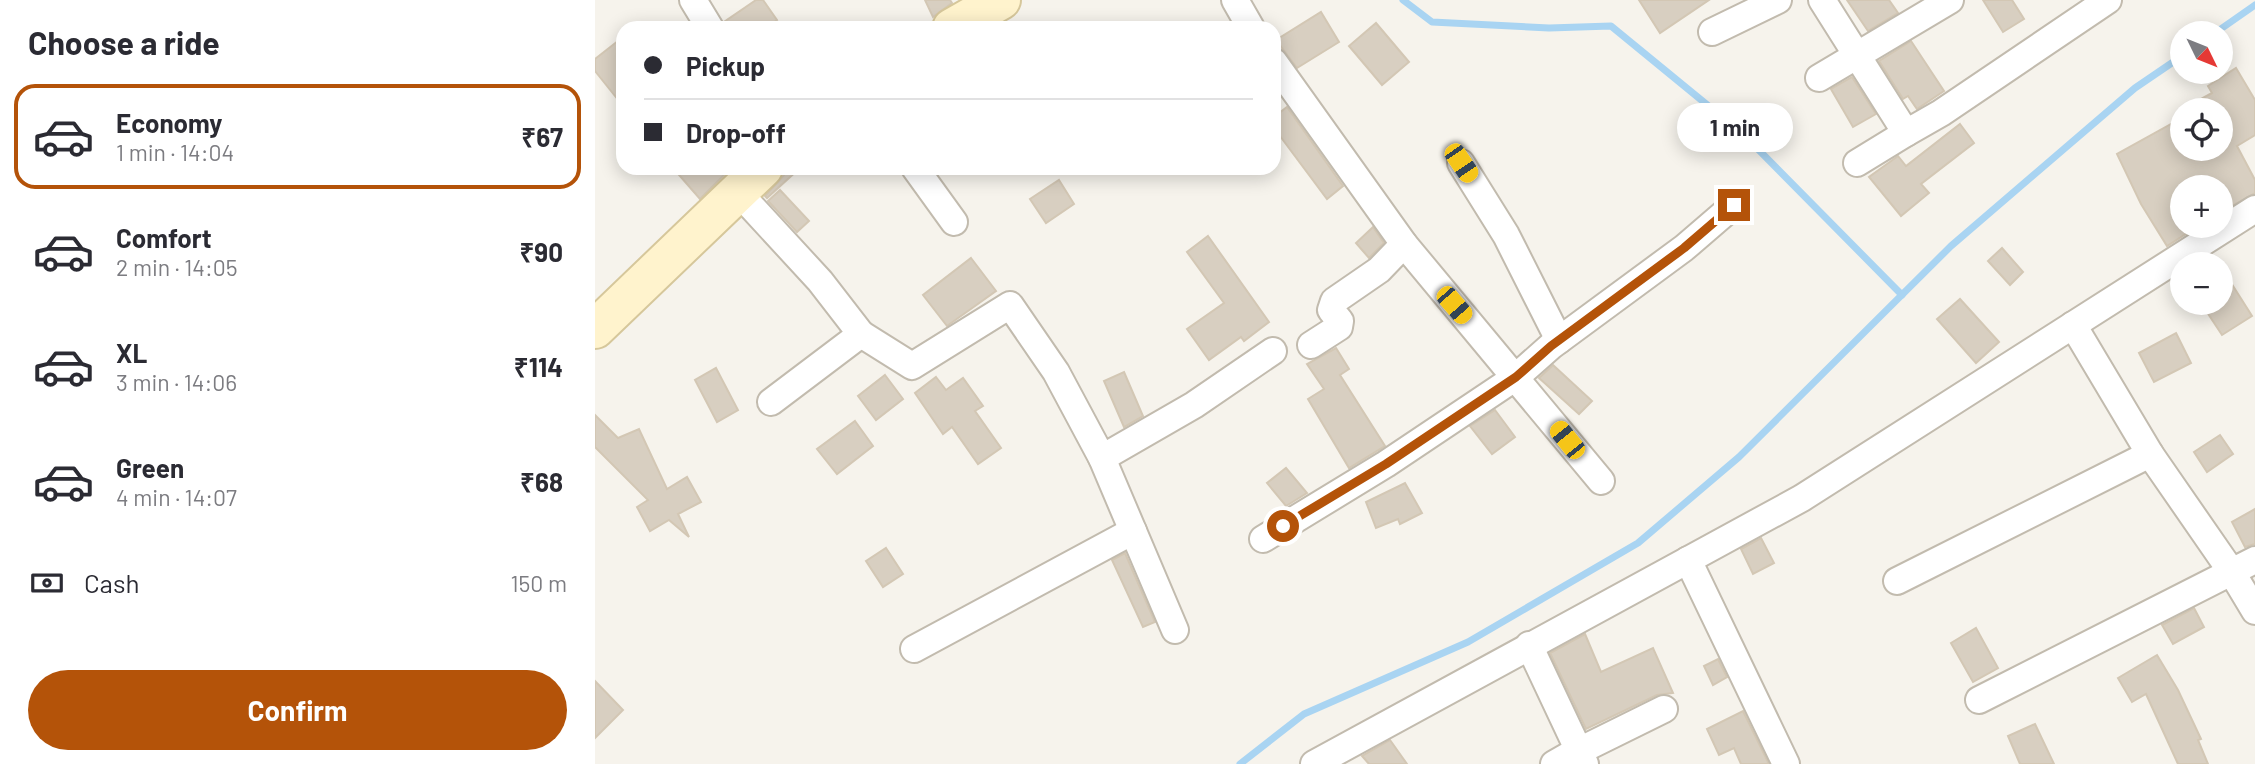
<!DOCTYPE html>
<html lang="en">
<head>
<meta charset="utf-8">
<style>
	:root { --surface:#fff; --page:#f2f2f3; --text:#2b2b33; --muted:#7c7c81; --line:#e1e1e2; --accent:#b45309 }
	body { margin:0; font-family:Barlow,sans-serif; background:var(--page); color:var(--text); height:100vh; display:flex; flex-direction:column; font-size:26px; white-space:nowrap }
	* { box-sizing:border-box; margin:0 }
	p { font-size:23px; color:var(--muted) }
	.icon { flex:none; width:38px; height:38px; fill:none; stroke:currentColor; stroke-width:2; stroke-linecap:round; stroke-linejoin:round }
	.map { position:relative; flex:1; overflow:hidden }
	.panel { display:flex; flex-direction:column; background:var(--surface); width:595px }
	.panel>* { flex:none }
	.guide { position:absolute; left:21px; top:21px; width:665px; height:154px; border-radius:21px; box-shadow:0 4px 18px #0003; display:grid; align-content:center; height:154px; padding:0 28px; background:var(--surface) }
	.needle { width:46px; rotate:133deg }
	.tools { position:absolute; left:1575px; top:21px; display:grid; gap:14px }
	.tools a { display:grid; place-items:center; width:63px; height:63px; border-radius:50%; background:var(--surface); box-shadow:0 4px 18px #0003; font-size:35px }
	.end { position:absolute; width:32px; height:32px; margin:-16px; border:9px solid #b45309; background:#fff; box-shadow:0 0 0 4px #fff }
	.from { border-radius:50% }
	.bubble { position:absolute; height:49px; border-radius:24px; background:var(--surface); box-shadow:0 4px 18px #0003; font-size:23px; font-weight:700; line-height:49px; text-align:center }
	.car { position:absolute; width:21px; height:42px; margin:-21px -10px; border-radius:9px; box-shadow:0 0 5px 2px #0007; background:linear-gradient(#f5c518 24%,#345 0 40%,#f5c518 0 76%,#345 0 86%,#f5c518 0) }
	.guide b { display:flex; align-items:center; gap:24px; height:66px; font-size:26px }
	.guide b+b { border-top:2px solid var(--line) }
	.guide i { width:18px; height:18px; background:var(--text) }
	ul { padding:0; list-style:none }
	li { display:flex; align-items:center; gap:21px; height:105px; margin:0 14px 10px; padding:0 14px; border:4px solid transparent; border-radius:21px }
	li div { flex:1 }
	li b { display:block; font-size:26px }
	li em { font-style:normal; font-weight:700 }
	li.on { border-color:var(--accent) }
	li>.icon { width:63px; height:63px; stroke-width:1.5 }
	h2 { padding:0 28px; font-size:32px; line-height:84px }
	.pay { display:flex; align-items:center; gap:18px; height:77px; padding:0 28px; font-size:26px }
	.pay p { margin-inline-start:auto }
	.cta { display:flex; gap:14px; margin-top:auto; padding:14px 28px }
	.cta a { flex:1; height:80px; border-radius:42px; background:var(--accent); color:#fff; font-size:28px; font-weight:700; line-height:80px; text-align:center }
	main { display:flex; flex:1; min-height:0 }
	.map>svg:first-child { display:block }
	.lines { fill:none; stroke-linecap:round; stroke-linejoin:round }
	.stream { stroke:#a9d4f2; stroke-width:7 }
	.building { fill:#d8cfc1; stroke:#d3c7b4; stroke-width:2 }
	.street-casing { stroke:#c2bbae; stroke-width:30 }
	.secondary-casing { stroke:#d6c79b; stroke-width:42 }
	.street { stroke:#fff; stroke-width:26 }
	.secondary { stroke:#fff3cd; stroke-width:38 }
	.route { stroke:#b45309; stroke-width:9 }
</style>
</head>
<body>
<main>
<section class="panel">
<h2>Choose a ride</h2>
<ul>
<li class="on"><svg class="icon" aria-label="car" viewBox="0 0 24 24"><path d="M5 17H2v-5l4-1 3-4h7l3 4 3 1v5h-3M9 17h6M6 11h13"/><circle cx="7" cy="17" r="2"/><circle cx="17" cy="17" r="2"/></svg><div><b>Economy</b><p>1 min · 14:04</p></div><em>₹67</em></li>
<li><svg class="icon" aria-label="car" viewBox="0 0 24 24"><path d="M5 17H2v-5l4-1 3-4h7l3 4 3 1v5h-3M9 17h6M6 11h13"/><circle cx="7" cy="17" r="2"/><circle cx="17" cy="17" r="2"/></svg><div><b>Comfort</b><p>2 min · 14:05</p></div><em>₹90</em></li>
<li><svg class="icon" aria-label="car" viewBox="0 0 24 24"><path d="M5 17H2v-5l4-1 3-4h7l3 4 3 1v5h-3M9 17h6M6 11h13"/><circle cx="7" cy="17" r="2"/><circle cx="17" cy="17" r="2"/></svg><div><b>XL</b><p>3 min · 14:06</p></div><em>₹114</em></li>
<li><svg class="icon" aria-label="car" viewBox="0 0 24 24"><path d="M5 17H2v-5l4-1 3-4h7l3 4 3 1v5h-3M9 17h6M6 11h13"/><circle cx="7" cy="17" r="2"/><circle cx="17" cy="17" r="2"/></svg><div><b>Green</b><p>4 min · 14:07</p></div><em>₹68</em></li>
</ul>
<div class="pay"><svg class="icon" aria-label="cash" viewBox="0 0 24 24"><path d="M3 7h18v10H3z"/><circle cx="12" cy="12" r="2"/></svg>Cash<p>150 m</p></div>
<div class="cta"><a>Confirm</a></div>
</section>
<div class="map">
<svg width="1660" height="764" viewBox="0 0 1660 764">
	<rect width="100%" height="100%" fill="#f6f3ec"/>
	<g class="lines">
		<g class="stream">
			<polyline points="808,0 837,22 954,28 1016,26 1149,135 1307,295"/>
			<polyline points="1620,33 1660,5"/>
			<polyline points="645,764 709,714 873,642 1043,543 1144,457 1356,246 1540,88 1587,56"/>
		</g>
	</g>
	<g class="building">
		<polygon points="161,0 168,0 182,20 171,28 131,28 129,22"/>
		<polygon points="330,0 355,0 357,3 338,17"/>
		<polygon points="1044,0 1114,0 1065,33"/>
		<polygon points="1252,0 1294,0 1303,13 1273,31"/>
		<polygon points="1388,0 1417,0 1429,19 1408,32"/>
		<polygon points="726,12 744,42 702,68 681,40"/>
		<polygon points="781,23 814,62 787,85 754,46"/>
		<polygon points="28,37 28,106 0,71 0,59"/>
		<polygon points="1316,41 1349,91 1322,109 1313,96 1308,99 1284,61"/>
		<polygon points="1641,68 1660,100 1660,135 1642,146 1660,180 1660,193 1626,212 1626,187 1587,187 1587,226 1600,228 1572,246 1546,204 1522,154 1587,118 1587,149 1626,149 1626,110 1586,110 1617,93 1613,86"/>
		<polygon points="1257,77 1281,114 1258,127 1236,89"/>
		<polygon points="692,107 748,186 732,199 679,128 679,117"/>
		<polygon points="1365,124 1379,143 1326,184 1334,193 1306,216 1274,177 1303,156 1311,166"/>
		<polygon points="78,168 136,168 105,199"/>
		<polygon points="189,168 205,168 172,198 170,196 189,175"/>
		<polygon points="464,180 479,204 451,223 435,199"/>
		<polygon points="185,190 214,221 202,232 173,201"/>
		<polygon points="778,227 789,243 774,258 761,243"/>
		<polygon points="613,236 674,322 649,341 646,337 614,360 592,329 629,303 592,252"/>
		<polygon points="1407,248 1428,272 1415,285 1393,261"/>
		<polygon points="376,258 401,291 352,326 328,295"/>
		<polygon points="1626,267 1657,316 1627,335 1606,303 1626,303"/>
		<polygon points="1365,299 1404,342 1381,363 1342,319"/>
		<polygon points="1581,333 1596,363 1559,382 1544,353"/>
		<polygon points="741,348 754,369 745,375 790,446 754,468 713,399 729,389 712,364"/>
		<polygon points="958,365 997,401 984,414 944,378"/>
		<polygon points="121,368 143,410 122,422 100,380"/>
		<polygon points="529,372 548,416 529,427 509,381"/>
		<polygon points="290,375 308,399 281,420 263,396"/>
		<polygon points="341,377 351,390 368,378 388,406 380,411 406,448 383,464 357,427 348,434 320,393"/>
		<polygon points="900,410 920,437 897,454 875,426"/>
		<polygon points="0,415 23,438 44,429 72,489 92,477 106,502 83,514 94,537 74,520 55,531 42,507 53,500 0,447"/>
		<polygon points="260,421 278,446 242,474 222,449"/>
		<polygon points="1625,435 1638,454 1612,472 1599,452"/>
		<polygon points="691,468 712,493 691,506 672,483"/>
		<polygon points="810,483 827,513 805,524 803,519 781,528 771,502"/>
		<polygon points="1660,509 1660,544 1650,547 1637,522"/>
		<polygon points="1166,538 1179,563 1158,574 1146,549"/>
		<polygon points="291,548 308,574 288,587 271,561"/>
		<polygon points="530,553 560,622 548,627 517,560"/>
		<polygon points="1599,608 1609,627 1578,644 1567,625"/>
		<polygon points="1381,628 1403,668 1378,682 1356,643"/>
		<polygon points="990,634 1006,672 1058,648 1078,693 1062,695 991,729 955,653"/>
		<polygon points="1562,655 1583,690 1606,739 1603,740 1613,764 1583,764 1551,694 1537,702 1523,678"/>
		<polygon points="1123,659 1132,677 1118,685 1109,666"/>
		<polygon points="0,681 28,710 0,738"/>
		<polygon points="1148,711 1174,764 1146,764 1139,748 1124,755 1112,729"/>
		<polygon points="1440,724 1459,764 1425,764 1413,736"/>
		<polygon points="795,740 812,764 774,764 767,756"/>
	</g>
	<g class="lines">
		<g class="street-casing">
			<g id="street">
				<polyline points="98,0 115,28"/>
				<polyline points="640,0 656,28"/>
				<polyline points="1227,0 1311,133 1346,113 1513,0"/>
				<polyline points="1117,32 1183,0"/>
				<polyline points="679,62 809,244 1006,481"/>
				<polyline points="1224,78 1355,0"/>
				<polyline points="866,163 911,235 964,340"/>
				<polyline points="1262,163 1311,133"/>
				<polyline points="320,168 359,222"/>
				<polyline points="143,192 225,281 266,334 176,402"/>
				<polyline points="1478,325 1555,454 1636,571 1660,611"/>
				<polyline points="266,334 317,366 415,305 461,372 507,458 580,630"/>
				<polyline points="716,345 744,327 745,321 736,310 739,301 784,270 809,244"/>
				<polyline points="507,458 599,405 678,351"/>
				<polyline points="668,539 791,464 921,377 956,346 1089,248 1139,205"/>
				<polyline points="1093,560 1191,764"/>
				<polyline points="1302,581 1555,454"/>
				<polyline points="934,645 990,764"/>
				<polyline points="319,649 538,531"/>
				<polyline points="1384,700 1660,560"/>
				<polyline points="984,751 1069,709"/>
				<polyline points="719,764 1207,498 1660,209"/>
				<polyline points="959,764 973,756"/>
			</g>
		</g>
		<g class="secondary-casing">
			<g id="secondary">
				<polyline points="357,28 406,0"/>
				<polyline points="0,329 168,168"/>
			</g>
		</g>
		<use href="#street" class="street"/>
		<use href="#secondary" class="secondary"/>
	</g>
	<g class="lines">
		<polyline class="route" points="688,526 791,464 921,377 956,346 1089,248 1139,205"/>
	</g>
</svg>
<div class="tools">
<a><svg class="needle" viewBox="-14 -14 28 28"><path d="M0-13l5 13h-10z" fill="#e53935"/><path d="M0 13l5-13h-10z" fill="#7c7c81"/></svg></a>
<a><svg class="icon" aria-label="locate" viewBox="0 0 24 24"><circle cx="12" cy="12" r="6"/><path d="M12 2v4M12 18v4M2 12h4M18 12h4"/></svg></a>
<a>+</a>
<a>−</a>
</div>
<i class="end from" style="left:688px;top:526px"></i>
<i class="end" style="left:1139px;top:205px"></i>
<div class="bubble" style="left:1082px;top:103px;width:116px">1 min</div>
<i class="car" style="left:866px;top:163px;rotate:146deg"></i>
<i class="car" style="left:859px;top:305px;rotate:139deg"></i>
<i class="car" style="left:972px;top:440px;rotate:321deg"></i>
<div class="guide">
<b><i class="from"></i>Pickup</b>
<b><i></i>Drop-off</b>
</div>
</div>
</main>
</body>
</html>
